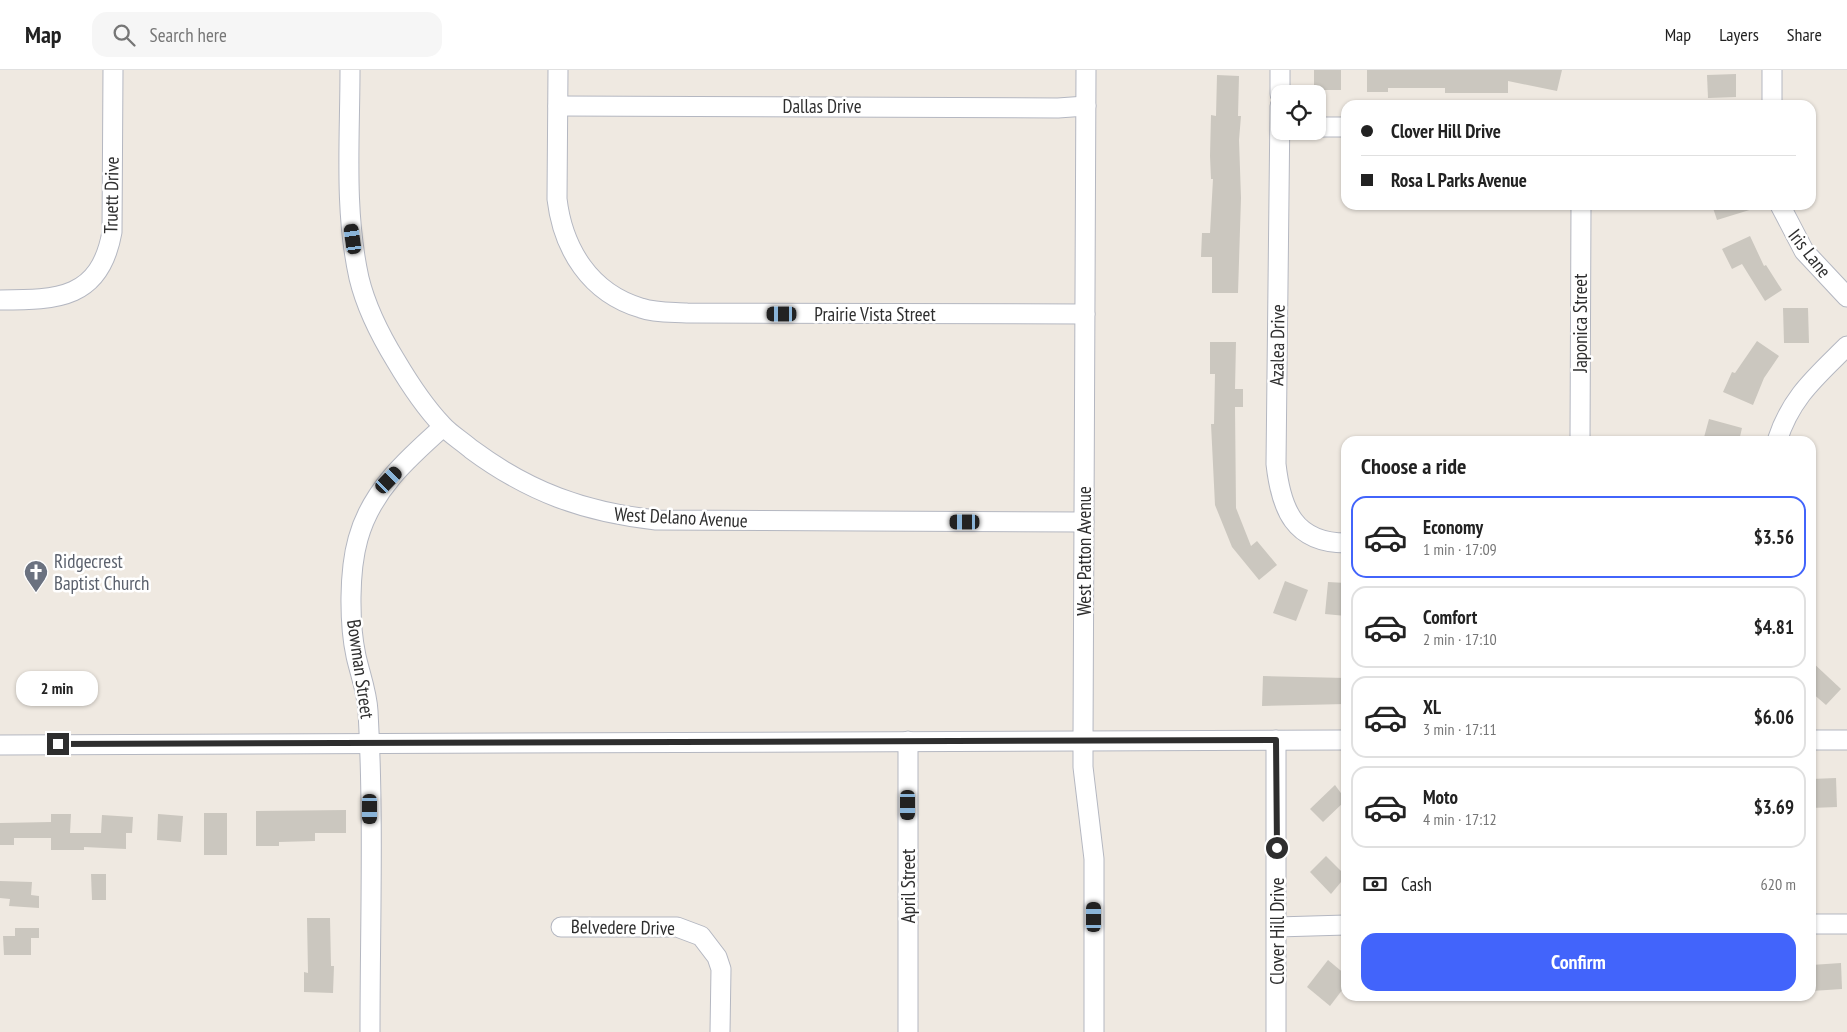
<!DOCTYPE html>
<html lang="en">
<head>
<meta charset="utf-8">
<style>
	:root { --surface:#fff; --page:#f6f6f6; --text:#222; --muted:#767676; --line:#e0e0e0; --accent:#4264fb }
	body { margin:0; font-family:"PT Sans Narrow",sans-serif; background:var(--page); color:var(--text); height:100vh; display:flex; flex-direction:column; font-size:19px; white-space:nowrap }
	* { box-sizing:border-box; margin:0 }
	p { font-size:16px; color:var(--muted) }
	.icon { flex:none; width:28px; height:28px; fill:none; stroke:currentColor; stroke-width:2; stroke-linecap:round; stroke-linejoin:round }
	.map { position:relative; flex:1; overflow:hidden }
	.details { position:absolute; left:1341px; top:366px; width:475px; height:565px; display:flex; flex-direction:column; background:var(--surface); border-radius:15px; box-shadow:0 1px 4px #0004 }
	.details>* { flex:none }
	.top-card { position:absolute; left:1341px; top:30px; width:475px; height:110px; border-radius:15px; box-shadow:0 1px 4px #0004; display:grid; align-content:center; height:110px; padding:0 20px; background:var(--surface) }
	.fabs { position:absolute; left:1271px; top:15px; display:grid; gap:10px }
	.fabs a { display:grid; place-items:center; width:55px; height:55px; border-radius:10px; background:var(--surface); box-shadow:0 1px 4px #0004; font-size:25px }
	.end { position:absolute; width:22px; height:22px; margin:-11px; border:6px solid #2e2e2e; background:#fff; box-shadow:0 0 0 2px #fff }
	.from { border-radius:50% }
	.bubble { position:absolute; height:35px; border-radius:15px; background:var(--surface); box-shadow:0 1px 4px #0004; font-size:16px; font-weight:700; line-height:35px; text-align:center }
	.car { position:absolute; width:15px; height:30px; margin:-15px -8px; border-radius:6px; box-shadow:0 0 4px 1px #0007; background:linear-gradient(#222 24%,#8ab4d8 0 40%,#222 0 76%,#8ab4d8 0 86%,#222 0) }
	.top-card b { display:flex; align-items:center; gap:18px; height:48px; font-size:19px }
	.top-card b+b { border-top:1px solid var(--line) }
	.top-card i { width:12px; height:12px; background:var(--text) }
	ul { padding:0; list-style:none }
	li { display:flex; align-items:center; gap:15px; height:82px; margin:0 10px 8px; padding:0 10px; border:2px solid var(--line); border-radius:15px }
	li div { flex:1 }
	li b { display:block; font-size:19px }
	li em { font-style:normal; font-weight:700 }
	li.on { border-color:var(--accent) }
	li>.icon { width:45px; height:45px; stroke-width:1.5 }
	h2 { padding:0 20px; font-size:22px; line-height:60px }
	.pay { display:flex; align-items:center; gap:12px; height:55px; padding:0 20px; font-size:19px }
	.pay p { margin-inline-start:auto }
	.button { display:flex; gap:10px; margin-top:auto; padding:10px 20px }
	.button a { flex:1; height:58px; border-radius:15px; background:var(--accent); color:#fff; font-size:20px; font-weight:700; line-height:58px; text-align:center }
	header { display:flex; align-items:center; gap:30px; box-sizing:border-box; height:70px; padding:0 25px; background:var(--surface); border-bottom:1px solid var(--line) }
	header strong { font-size:24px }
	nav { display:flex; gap:28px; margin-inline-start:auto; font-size:18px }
	.search { width:350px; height:45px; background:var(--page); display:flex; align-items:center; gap:12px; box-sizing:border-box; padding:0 18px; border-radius:15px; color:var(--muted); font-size:19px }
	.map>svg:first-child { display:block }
	.building { fill:#cbc7bf }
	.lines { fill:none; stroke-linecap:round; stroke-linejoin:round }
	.minor-casing { stroke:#b4b7c1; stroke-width:21 }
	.minor { stroke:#fff; stroke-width:19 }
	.route { stroke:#2e2e2e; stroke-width:6 }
	.labels { text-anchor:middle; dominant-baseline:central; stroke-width:5; stroke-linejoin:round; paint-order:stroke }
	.street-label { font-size:19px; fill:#2e2e2e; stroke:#fff }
	.worship-label { font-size:19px; fill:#5b616d; stroke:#fff; text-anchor:start }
</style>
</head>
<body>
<header>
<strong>Map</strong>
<div class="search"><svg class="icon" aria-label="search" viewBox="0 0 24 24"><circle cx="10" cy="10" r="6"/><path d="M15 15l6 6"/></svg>Search here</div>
<nav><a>Map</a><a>Layers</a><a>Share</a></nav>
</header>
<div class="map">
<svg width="1847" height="962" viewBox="0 0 1847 962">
	<rect width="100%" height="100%" fill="#efe9e1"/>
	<g class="building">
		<rect x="1314" y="0" width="27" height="20"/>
		<polygon points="1367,0 1562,0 1557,21 1508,11 1508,23 1445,23 1445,18 1388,18 1388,22 1367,22"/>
		<polygon points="1736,4 1736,27 1708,28 1707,5"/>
		<polygon points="1217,5 1239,6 1238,46 1241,46 1239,70 1241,128 1238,223 1212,223 1212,187 1201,187 1202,163 1210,163 1213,109 1211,109 1210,86 1211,45 1216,46"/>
		<polygon points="1712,135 1756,135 1756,138 1717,150"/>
		<polygon points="1750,166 1764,196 1766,195 1782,220 1765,231 1742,194 1732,199 1722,179"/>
		<polygon points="1783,238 1808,238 1809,273 1784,273"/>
		<polygon points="1757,271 1779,286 1764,308 1753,335 1723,322 1732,302 1735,303"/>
		<polygon points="1210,272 1236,272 1235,319 1243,319 1243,337 1235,337 1236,438 1251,476 1257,471 1277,495 1259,510 1232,477 1215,435 1211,354 1214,354 1215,304 1210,304"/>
		<polygon points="1709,349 1742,358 1739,371 1703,371"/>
		<polygon points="1285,511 1308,520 1296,551 1273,543"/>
		<polygon points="1328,512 1346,513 1346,546 1325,544"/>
		<polygon points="1811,591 1841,619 1826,635 1811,622"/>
		<polygon points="1263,606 1346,608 1346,634 1262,636"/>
		<polygon points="1836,708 1837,737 1811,738 1811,709"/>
		<polygon points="1335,715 1346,730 1323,752 1310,739"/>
		<polygon points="346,740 346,763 315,763 315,771 279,772 279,776 256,776 256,741"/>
		<rect x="204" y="743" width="23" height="42"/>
		<polygon points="51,744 71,744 70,763 101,763 102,745 133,747 132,763 126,763 126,779 84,777 84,780 51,780 51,768 14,768 14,775 0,775 0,753 51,752"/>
		<polygon points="158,744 183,746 181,772 157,770"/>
		<polygon points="1326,786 1346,806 1331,824 1310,802"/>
		<polygon points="91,804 106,804 106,830 92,830"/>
		<polygon points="0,811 32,812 31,825 39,826 39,838 9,836 10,829 0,828"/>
		<polygon points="307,848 330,848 331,896 334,896 333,923 304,922 304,902 308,903"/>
		<polygon points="15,858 39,858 39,868 31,868 31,885 4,885 3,866 15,866"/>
		<polygon points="1328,890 1346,905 1346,915 1330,936 1307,917"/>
		<polygon points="1841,893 1842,919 1812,921 1811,895"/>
	</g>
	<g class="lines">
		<g class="minor-casing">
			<g id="minor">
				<path d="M350,0c0,69 -6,140 9,208 7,29 21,57 37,83 13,22 28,45 46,64 8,9 20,16 29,24 58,43 113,63 185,71l428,2"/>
				<path d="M558,0l-1,129c6,50 33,94 84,109 14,5 31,4 46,5l398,1"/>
				<polyline points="1086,0 1083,670 1083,697 1094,789 1094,962"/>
				<polyline points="1280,24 1280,0"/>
				<polyline points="1772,35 1772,0"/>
				<polyline points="558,36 1058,38 1086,36"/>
				<path d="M1280,36l-4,358c5,45 18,79 70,79"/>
				<polyline points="1318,57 1346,57"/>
				<polyline points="1780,135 1804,181 1847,227"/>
				<path d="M0,230c58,0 100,-1 112,-68l1,-162"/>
				<polyline points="1580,371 1581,135"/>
				<path d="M1777,371c14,-44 39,-64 70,-95"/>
				<polyline points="1811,670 1847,670"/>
				<polyline points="908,671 908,962"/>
				<polyline points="0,675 1346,670"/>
				<polyline points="1811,854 1847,854"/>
				<polyline points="561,857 677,857 701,866 717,887 721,899 720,962"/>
				<polyline points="1277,857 1346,855"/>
				<path d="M370,962c0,-107 4,-214 -2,-321 -1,-19 -8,-37 -12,-55 -7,-33 -7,-85 2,-117 13,-48 49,-80 85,-112"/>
				<polyline points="1276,962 1276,670"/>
			</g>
		</g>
		<use href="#minor" class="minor"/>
	</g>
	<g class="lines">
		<polyline class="route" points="58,674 1276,670 1277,778"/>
	</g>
	<defs>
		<g id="church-pin" transform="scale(1.25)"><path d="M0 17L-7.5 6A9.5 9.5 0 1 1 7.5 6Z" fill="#6b7280" stroke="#fff"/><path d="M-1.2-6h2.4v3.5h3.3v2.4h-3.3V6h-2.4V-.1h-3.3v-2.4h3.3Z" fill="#fff"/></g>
	</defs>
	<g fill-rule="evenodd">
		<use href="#church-pin" x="36" y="502"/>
	</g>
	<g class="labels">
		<g class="street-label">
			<text x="822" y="36">Dallas Drive</text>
			<text transform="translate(111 125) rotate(-89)">Truett Drive</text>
			<text transform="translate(1810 183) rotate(52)">Iris Lane</text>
			<text x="875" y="244">Prairie Vista Street</text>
			<text transform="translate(1580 253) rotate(-90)">Japonica Street</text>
			<text transform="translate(1277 275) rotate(-89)">Azalea Drive</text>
			<text transform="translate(681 447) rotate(3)">West Delano Avenue</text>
			<text transform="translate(1084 481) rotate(-90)">West Patton Avenue</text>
			<text transform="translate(361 599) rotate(82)">Bowman Street</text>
			<text transform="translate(908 816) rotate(-90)">April Street</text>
			<text transform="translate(623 857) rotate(1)">Belvedere Drive</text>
			<text transform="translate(1277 861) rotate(-90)">Clover Hill Drive</text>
		</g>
		<g class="worship-label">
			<text x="54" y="491">Ridgecrest<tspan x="54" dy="22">Baptist Church</tspan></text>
		</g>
	</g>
</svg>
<div class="fabs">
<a><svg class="icon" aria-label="locate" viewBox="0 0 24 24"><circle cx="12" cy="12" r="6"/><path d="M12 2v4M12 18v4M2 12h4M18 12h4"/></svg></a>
</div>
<i class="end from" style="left:1277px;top:778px"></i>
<i class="end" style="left:58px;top:674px"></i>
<div class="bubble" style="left:16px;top:601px;width:82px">2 min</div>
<i class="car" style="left:353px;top:169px;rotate:352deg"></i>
<i class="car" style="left:782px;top:244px;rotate:270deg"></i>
<i class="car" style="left:389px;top:410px;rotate:44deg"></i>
<i class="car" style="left:965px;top:452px;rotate:270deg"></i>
<i class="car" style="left:908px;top:735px;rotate:180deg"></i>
<i class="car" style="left:370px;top:739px;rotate:180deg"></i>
<i class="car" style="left:1094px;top:847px;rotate:0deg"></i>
<div class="top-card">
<b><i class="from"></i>Clover Hill Drive</b>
<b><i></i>Rosa L Parks Avenue</b>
</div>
<section class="details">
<h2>Choose a ride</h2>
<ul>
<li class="on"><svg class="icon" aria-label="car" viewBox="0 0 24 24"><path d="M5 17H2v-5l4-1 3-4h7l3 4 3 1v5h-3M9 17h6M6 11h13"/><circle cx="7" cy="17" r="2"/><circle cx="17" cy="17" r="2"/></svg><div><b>Economy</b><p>1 min · 17:09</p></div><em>$3.56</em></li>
<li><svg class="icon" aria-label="car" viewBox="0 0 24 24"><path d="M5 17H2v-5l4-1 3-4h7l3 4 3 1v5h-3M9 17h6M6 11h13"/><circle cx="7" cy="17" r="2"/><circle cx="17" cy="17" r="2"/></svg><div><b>Comfort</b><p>2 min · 17:10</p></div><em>$4.81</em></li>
<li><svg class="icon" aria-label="car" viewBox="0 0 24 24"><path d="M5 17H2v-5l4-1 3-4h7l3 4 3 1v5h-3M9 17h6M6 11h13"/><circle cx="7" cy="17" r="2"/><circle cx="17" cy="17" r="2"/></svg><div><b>XL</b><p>3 min · 17:11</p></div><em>$6.06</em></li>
<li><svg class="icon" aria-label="car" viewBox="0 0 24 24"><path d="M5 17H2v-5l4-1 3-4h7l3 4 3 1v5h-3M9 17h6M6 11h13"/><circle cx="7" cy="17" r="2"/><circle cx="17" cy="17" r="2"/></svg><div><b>Moto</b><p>4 min · 17:12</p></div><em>$3.69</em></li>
</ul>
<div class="pay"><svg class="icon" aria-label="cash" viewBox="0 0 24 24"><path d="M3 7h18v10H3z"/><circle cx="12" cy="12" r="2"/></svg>Cash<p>620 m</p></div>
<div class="button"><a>Confirm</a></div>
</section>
</div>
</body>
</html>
